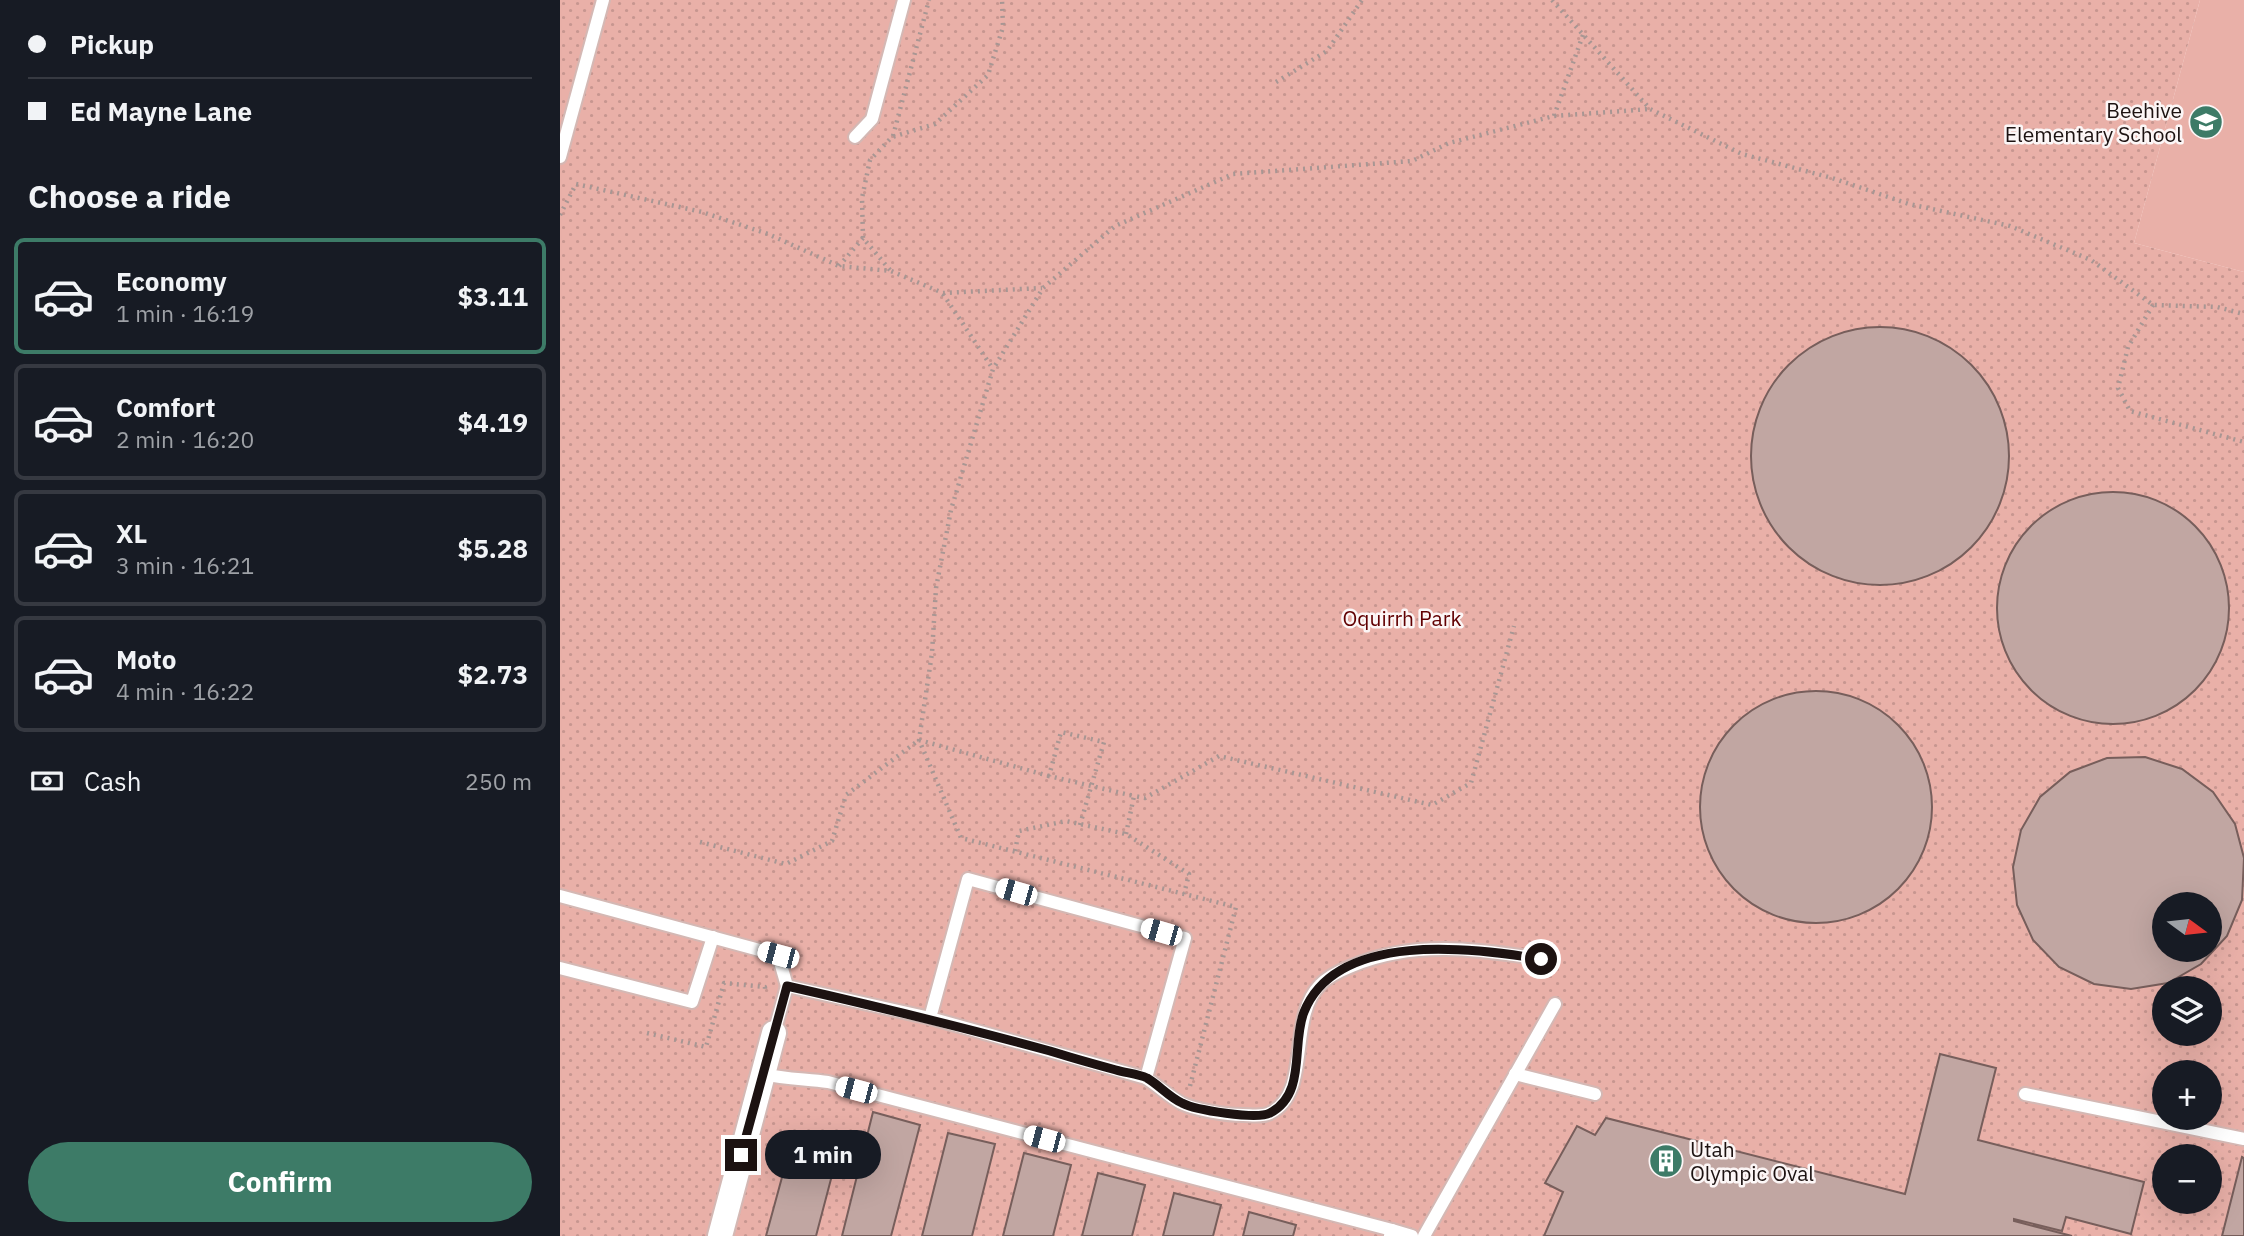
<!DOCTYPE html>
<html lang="en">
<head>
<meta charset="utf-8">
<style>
	:root { --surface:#171b24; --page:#20242c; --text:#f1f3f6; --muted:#9ea1a6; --line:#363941; --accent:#3d7b67 }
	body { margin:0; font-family:"IBM Plex Sans",sans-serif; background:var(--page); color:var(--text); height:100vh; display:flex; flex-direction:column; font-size:26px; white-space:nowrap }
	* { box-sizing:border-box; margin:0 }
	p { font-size:23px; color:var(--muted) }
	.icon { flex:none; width:38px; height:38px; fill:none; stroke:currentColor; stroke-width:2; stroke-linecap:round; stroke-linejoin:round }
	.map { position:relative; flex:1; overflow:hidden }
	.details { display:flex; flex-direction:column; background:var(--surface); width:560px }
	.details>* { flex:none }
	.hud { display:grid; align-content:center; height:154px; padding:0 28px; background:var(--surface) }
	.needle { width:46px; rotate:105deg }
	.tools { position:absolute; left:1592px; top:892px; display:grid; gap:14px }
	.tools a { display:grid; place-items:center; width:70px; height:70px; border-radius:50%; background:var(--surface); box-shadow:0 7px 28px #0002; font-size:35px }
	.end { position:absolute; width:32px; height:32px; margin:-16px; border:9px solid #1c1211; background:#fff; box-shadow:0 0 0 4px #fff }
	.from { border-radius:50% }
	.bubble { position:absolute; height:49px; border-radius:24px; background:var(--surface); box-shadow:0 7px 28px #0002; font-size:23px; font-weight:700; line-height:49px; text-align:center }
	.car { position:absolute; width:21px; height:42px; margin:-21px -10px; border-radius:9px; box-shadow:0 0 5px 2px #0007; background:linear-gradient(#fff 24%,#345 0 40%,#fff 0 76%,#345 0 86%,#fff 0) }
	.hud b { display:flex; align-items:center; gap:24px; height:66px; font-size:26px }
	.hud b+b { border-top:2px solid var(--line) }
	.hud i { width:18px; height:18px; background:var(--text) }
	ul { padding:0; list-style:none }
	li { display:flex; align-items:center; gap:21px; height:116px; margin:0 14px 10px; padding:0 14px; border:4px solid var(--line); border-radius:10px }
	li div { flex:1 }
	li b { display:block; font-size:26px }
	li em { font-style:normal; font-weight:700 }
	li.selected { border-color:var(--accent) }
	li>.icon { width:63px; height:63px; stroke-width:1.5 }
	h2 { padding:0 28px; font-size:32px; line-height:84px }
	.pay { display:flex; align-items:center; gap:18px; height:77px; padding:0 28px; font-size:26px }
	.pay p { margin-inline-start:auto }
	.button { display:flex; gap:14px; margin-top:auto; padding:14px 28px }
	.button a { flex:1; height:80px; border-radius:42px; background:var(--accent); color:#fff; font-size:28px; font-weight:700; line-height:80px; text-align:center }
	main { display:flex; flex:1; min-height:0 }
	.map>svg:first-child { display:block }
	.grass { fill:#e9b0a8 }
	.park { fill:url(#park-dots); fill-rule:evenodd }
	.building { fill:#c1a6a2; stroke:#775e5b; stroke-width:2; fill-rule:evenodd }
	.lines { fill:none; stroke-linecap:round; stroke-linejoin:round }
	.service-casing { stroke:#d4b8b4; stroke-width:16 }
	.minor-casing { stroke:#d4b8b4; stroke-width:28 }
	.path { stroke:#a89693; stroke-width:4.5; stroke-dasharray:2 5; stroke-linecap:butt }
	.service { stroke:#fff; stroke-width:12 }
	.minor { stroke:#fff; stroke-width:24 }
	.route { stroke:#1c1211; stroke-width:9 }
	.labels { text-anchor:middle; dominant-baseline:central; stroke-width:5; stroke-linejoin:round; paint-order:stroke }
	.poi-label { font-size:21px; fill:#1c1211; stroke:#fcf6f6; text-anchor:end }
	.park-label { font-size:21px; fill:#610002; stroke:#fcf6f6 }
</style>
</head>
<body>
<main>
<section class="details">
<div class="hud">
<b><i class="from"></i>Pickup</b>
<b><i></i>Ed Mayne Lane</b>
</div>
<h2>Choose a ride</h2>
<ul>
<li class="selected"><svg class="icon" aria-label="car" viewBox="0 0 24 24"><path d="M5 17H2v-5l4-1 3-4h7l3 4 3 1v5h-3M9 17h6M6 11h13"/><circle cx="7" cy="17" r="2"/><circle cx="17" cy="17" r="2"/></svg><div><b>Economy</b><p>1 min · 16:19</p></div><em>$3.11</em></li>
<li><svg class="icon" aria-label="car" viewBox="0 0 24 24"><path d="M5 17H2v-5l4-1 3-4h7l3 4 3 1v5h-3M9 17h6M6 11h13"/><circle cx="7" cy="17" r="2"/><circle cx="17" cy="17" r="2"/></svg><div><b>Comfort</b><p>2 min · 16:20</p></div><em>$4.19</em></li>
<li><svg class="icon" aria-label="car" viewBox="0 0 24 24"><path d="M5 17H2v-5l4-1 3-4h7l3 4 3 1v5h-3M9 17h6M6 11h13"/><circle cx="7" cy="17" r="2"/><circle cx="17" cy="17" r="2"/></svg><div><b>XL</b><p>3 min · 16:21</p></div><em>$5.28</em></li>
<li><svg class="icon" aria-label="car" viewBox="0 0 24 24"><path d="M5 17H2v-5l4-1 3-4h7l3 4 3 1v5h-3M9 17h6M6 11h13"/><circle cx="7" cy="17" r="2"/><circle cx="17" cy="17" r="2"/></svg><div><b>Moto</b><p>4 min · 16:22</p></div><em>$2.73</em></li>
</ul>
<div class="pay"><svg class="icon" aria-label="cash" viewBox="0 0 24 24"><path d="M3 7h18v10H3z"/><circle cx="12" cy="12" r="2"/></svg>Cash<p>250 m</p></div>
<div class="button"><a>Confirm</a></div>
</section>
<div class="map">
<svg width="1684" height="1236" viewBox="0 0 1684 1236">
	<defs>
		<pattern id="park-dots" width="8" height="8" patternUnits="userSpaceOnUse" patternTransform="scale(1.75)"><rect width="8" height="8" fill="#e9b0a8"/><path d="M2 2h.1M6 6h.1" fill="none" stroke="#c79690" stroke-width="1.8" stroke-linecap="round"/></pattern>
	</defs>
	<rect width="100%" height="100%" fill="#fce5e1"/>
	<polygon class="grass" points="1640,0 1684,0 1684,272 1574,243"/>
	<path class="park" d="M0,0h1640l-66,243 110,29v964h-1684zM1605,905h45v45h-45zM1605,989h45v45h-45zM1605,1073h45v45h-45zM1605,1157h45v45h-45z"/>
	<g class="building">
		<circle cx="1320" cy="456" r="129"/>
		<circle cx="1553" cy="608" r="116"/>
		<circle cx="1256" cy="807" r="116"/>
		<path d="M1585,757l37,12 31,23 22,32 9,34 -2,42 -15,36 -26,28 -33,19 -37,6 -37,-5 -35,-17 -26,-27 -16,-35 -4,-38 8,-37 19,-33 30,-25 37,-14zM1605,905h45v45h-45z"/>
		<polygon points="1380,1054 1436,1068 1418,1140 1584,1182 1571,1234 1506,1217 1502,1231 1454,1219 1454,1221 1512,1236 984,1236 1003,1192 985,1183 1017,1126 1035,1135 1046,1118 1345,1194"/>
		<polygon points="313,1112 360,1125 331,1236 282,1236"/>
		<polygon points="388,1133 435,1144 412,1236 362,1236"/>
		<polygon points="230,1148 276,1160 256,1236 206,1236"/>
		<polygon points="464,1153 511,1165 493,1236 443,1236"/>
		<polygon points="1682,1157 1684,1158 1684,1236 1662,1236"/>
		<polygon points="538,1173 585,1185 572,1236 522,1236"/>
		<polygon points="614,1193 661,1205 653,1236 603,1236"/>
		<polygon points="689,1212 736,1225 733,1236 683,1236"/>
	</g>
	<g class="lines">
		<g class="service-casing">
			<g id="service">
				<polyline points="295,137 312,119 344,0"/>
				<polyline points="0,157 43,0"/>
				<polyline points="0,896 218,955 227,986"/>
				<polyline points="0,968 132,1002 153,937"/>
				<polyline points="214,1033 227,986 370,1018 586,1078 625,938 408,879 370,1018"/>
				<path d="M203,1074c22,5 43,5 65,8l564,148 -2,6"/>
				<polyline points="955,1074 1035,1094"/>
				<path d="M586,1078c12,8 23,18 35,25 14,7 46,12 62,12 8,0 20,2 27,-2 42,-20 17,-95 50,-128 8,-9 22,-15 32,-19 61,-26 126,-17 189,-7"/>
				<polyline points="1465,1094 1684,1139"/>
				<polyline points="832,1230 852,1236"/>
				<polyline points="864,1236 995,1004"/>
			</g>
		</g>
		<g class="minor-casing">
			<polyline id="minor" points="160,1236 214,1033"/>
		</g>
		<g class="path">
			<polyline points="992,0 1090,109 1182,154 1272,178 1349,204 1450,226 1531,260 1593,305 1657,307 1684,314"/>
			<polyline points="716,82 767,51 802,0"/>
			<polyline points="994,116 1023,35"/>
			<polyline points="333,136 369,0"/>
			<polyline points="0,215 16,184 142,212 208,234 279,266 331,271 383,293 482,288"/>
			<polyline points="279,266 303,238"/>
			<polyline points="330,270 303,238 302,198 310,160 332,137 375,124 428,75 443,27 442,0"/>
			<polyline points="383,294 433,369"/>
			<polyline points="1593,305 1568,347 1558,388 1570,411 1684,442"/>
			<polyline points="359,740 489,776"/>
			<polyline points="520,825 544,742 501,732 489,776 574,796"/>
			<polyline points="566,834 574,796 585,798 659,756 872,805 911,783 954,626"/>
			<polyline points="140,842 226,864 272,841 286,795 359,740"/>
			<polyline points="455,851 459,831 506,821 566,834 629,874 624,894"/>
			<polyline points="87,1033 146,1047 164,983 205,987 205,990"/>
			<polyline points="630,1086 676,907 401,838 359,740 372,653 376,588 391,510 433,369 483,288 555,226 673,174 852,161 889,143 994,116 1090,109"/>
		</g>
		<use href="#service" class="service"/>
		<use href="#minor" class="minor"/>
	</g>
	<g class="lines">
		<path class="route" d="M181,1155l46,-169c88,20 175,41 263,65 22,7 44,13 66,19 10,3 22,4 31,8 12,7 22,19 35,25 13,7 75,17 88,10 37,-19 21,-69 34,-101 33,-82 169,-64 237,-53"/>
	</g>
	<defs>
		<g id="school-disc" transform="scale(1.75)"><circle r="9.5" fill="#3d7b67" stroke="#fcf6f6"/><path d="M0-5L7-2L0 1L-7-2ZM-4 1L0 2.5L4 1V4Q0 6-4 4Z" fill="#fff"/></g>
		<g id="building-disc" transform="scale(1.75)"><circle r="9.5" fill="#3d7b67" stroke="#fcf6f6"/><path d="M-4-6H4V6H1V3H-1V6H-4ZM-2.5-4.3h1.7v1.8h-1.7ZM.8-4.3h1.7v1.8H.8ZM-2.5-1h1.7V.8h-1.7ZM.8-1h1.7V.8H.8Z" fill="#fff"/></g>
	</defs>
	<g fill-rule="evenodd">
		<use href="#school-disc" x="1646" y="122"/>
		<use href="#building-disc" x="1106" y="1161"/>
	</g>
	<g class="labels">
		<g class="poi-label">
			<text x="1622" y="110">Beehive<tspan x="1622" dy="24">Elementary School</tspan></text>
			<text x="1130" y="1149" text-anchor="start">Utah<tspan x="1130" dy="24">Olympic Oval</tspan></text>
		</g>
		<g class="park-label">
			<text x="842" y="618">Oquirrh Park</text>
		</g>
	</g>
</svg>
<div class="tools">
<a><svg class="needle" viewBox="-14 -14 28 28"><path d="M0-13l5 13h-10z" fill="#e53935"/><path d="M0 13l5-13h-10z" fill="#9ea1a6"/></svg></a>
<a><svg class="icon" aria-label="layers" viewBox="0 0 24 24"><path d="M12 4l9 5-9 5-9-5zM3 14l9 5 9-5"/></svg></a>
<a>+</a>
<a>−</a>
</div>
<i class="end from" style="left:981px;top:959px"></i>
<i class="end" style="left:181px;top:1155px"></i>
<div class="bubble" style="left:205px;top:1130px;width:116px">1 min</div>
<i class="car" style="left:456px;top:892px;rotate:286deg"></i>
<i class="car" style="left:601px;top:932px;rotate:286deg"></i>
<i class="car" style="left:218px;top:955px;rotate:285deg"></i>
<i class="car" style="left:296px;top:1090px;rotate:285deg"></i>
<i class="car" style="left:484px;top:1139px;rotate:285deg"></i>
</div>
</main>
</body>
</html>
